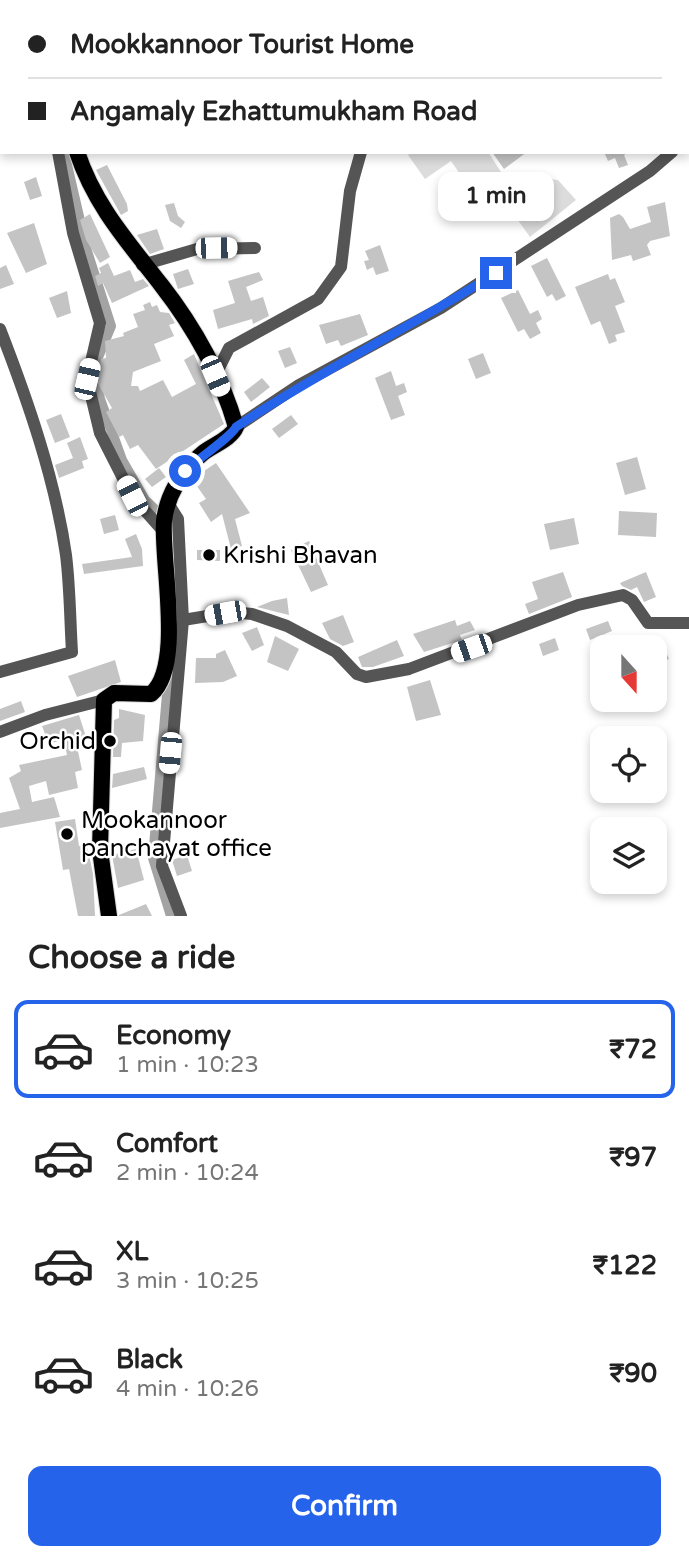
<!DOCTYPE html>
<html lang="en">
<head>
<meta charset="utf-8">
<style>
	:root { --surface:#fff; --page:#f2f2f2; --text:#222; --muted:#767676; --line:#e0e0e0; --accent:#2563eb }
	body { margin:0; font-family:"Varela Round",sans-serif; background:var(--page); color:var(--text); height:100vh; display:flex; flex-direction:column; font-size:26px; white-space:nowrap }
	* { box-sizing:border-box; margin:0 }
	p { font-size:23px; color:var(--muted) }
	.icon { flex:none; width:38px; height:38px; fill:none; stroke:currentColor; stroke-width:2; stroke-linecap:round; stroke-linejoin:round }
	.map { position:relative; height:916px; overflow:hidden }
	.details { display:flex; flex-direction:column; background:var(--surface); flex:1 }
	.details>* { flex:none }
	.hud { position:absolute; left:0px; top:0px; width:690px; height:154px; box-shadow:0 4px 10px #0003; display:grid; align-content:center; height:154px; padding:0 28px; background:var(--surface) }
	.needle { width:46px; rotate:159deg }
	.controls { position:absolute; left:590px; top:635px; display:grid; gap:14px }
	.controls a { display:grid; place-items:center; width:77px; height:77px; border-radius:14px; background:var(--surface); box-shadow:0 4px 10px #0003; font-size:35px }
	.end { position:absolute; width:32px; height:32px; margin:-16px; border:9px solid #2563eb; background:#fff; box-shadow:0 0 0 4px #fff }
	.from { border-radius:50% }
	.bubble { position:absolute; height:49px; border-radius:14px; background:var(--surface); box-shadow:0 4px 10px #0003; font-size:23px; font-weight:800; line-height:49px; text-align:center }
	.car { position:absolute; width:21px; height:42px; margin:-21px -10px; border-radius:9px; box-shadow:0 0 5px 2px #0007; background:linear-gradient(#fff 24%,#345 0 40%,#fff 0 76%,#345 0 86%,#fff 0) }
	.hud b { display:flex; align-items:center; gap:24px; height:66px; font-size:26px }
	.hud b+b { border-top:2px solid var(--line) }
	.hud i { width:18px; height:18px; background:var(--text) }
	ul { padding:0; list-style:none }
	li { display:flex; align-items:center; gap:21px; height:98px; margin:0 14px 10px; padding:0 14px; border:4px solid transparent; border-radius:14px }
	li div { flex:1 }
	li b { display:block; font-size:26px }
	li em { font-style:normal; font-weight:800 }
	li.active { border-color:var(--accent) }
	li>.icon { width:63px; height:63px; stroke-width:1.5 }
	h2 { padding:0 28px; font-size:32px; line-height:84px }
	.cta { display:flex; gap:14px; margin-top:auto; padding:14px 28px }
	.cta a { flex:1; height:80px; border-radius:14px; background:var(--accent); color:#fff; font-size:28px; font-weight:800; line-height:80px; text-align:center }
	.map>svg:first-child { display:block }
	.green { fill:#dcdcdc }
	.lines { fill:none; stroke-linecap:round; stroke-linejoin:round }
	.canal { stroke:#a3a3a3; stroke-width:10 }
	.building { fill:#c4c4c4 }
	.major-casing { stroke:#dbdbdb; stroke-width:18 }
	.minor { stroke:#555; stroke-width:12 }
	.major { stroke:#000; stroke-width:16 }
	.route { stroke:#2563eb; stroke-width:9 }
	.poi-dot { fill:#000; stroke:#fff; stroke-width:2.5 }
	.labels { text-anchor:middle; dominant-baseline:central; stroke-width:5; stroke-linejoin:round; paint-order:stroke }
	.poi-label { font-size:24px; fill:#000; stroke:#fff; text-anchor:start }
</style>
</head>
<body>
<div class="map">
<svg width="689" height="916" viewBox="0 0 689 916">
	<rect width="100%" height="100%" fill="#fff"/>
	<polygon class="green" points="413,152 488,152 501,172 558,180 576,200 530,237 510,209 477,199 451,161 425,179 408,155"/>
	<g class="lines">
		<g class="canal">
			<polyline points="0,51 2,51"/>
			<polyline points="64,152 87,251 111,326 94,367 100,399 122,460 145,500 164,518"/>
			<polyline points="172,528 175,585"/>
			<polyline points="169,671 153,858 171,916"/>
		</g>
	</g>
	<g class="building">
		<polygon points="492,152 527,152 504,169"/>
		<polygon points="604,152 629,152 624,155 628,165 619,168 615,158 608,161"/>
		<polygon points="107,165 127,204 128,211 121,215 96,170"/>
		<polygon points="36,177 42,196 30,200 24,182"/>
		<polygon points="665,202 670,236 650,241 647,245 651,255 633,261 631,255 612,260 610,218 619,214 623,217 630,229 651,222 647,207"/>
		<polygon points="174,203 178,216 185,222 181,228 170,221 165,205"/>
		<polygon points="90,214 110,257 100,263 86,240 80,220"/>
		<polygon points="34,223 47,264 26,273 7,233"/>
		<polygon points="157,229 164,249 150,254 137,235"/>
		<polygon points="380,245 389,271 376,275 373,267 367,270 364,261 369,260 365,251"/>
		<polygon points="547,258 566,296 556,301 552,294 547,297 531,266"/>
		<polygon points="108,263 114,276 130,270 135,282 143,279 149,286 112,303 103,283 98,286 95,276 101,273 99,268"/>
		<polygon points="6,265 14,284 0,289 0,268"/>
		<polygon points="188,269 194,284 178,289 173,274"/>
		<polygon points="259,272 263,280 246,287 251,301 263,297 269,316 253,324 252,319 218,329 213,310 235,303 228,281"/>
		<polygon points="608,274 610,280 615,278 625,302 615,306 625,332 615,335 617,341 609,344 600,321 591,325 575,287"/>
		<polygon points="518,290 530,314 538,310 542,319 536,323 541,333 530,339 524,329 518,332 501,298"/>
		<polygon points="67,291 71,313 57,318 49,298"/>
		<polygon points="150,302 152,307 157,305 160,312 169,313 175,323 169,325 174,336 154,344 161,361 133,372 131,386 138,386 140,391 163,380 172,397 196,384 184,360 194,354 224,424 156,469 138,445 130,449 123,435 119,437 106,412 112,408 97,382 101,359 106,358 105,341 124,336 123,333 138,327 133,314 145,310 143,305"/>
		<polygon points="360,314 368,335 341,346 338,340 326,344 319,325"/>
		<polygon points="290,347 297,363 285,368 278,351"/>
		<polygon points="483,353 491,373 476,379 468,359"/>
		<polygon points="391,371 396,386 404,383 407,392 398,396 405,415 391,420 375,378"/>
		<polygon points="262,378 270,387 251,402 244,392"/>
		<polygon points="61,414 70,437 55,443 46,420"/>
		<polygon points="291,415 298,424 279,438 272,429"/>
		<polygon points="80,437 88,459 82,461 84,468 59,478 55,465 73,458 67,443"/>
		<polygon points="637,457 646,489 625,495 616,463"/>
		<polygon points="216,463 250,513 235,519 242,546 231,549 222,514 211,522 199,503 206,499 192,479"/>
		<polygon points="159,468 166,477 152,487 145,479"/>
		<polygon points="619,511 657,513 656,537 618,535"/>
		<polygon points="115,515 119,530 104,534 100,519"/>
		<polygon points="574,518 579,544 550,550 544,524"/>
		<polygon points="136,534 142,549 143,566 84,574 82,564 132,557 125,539"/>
		<polygon points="309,541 328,585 311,592 291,550"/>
		<polygon points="197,550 220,550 220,561 197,560"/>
		<polygon points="563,572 572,597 529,614 525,604 538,599 532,582"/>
		<polygon points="646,572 656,597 644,602 637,587 631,590 622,586 620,583"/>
		<polygon points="287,598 289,615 257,607 272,601"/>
		<polygon points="343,615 354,642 343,646 330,639 322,623"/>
		<polygon points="455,620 457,626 470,621 475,630 460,635 462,640 424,652 413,634"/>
		<polygon points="608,621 612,631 590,640 586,629"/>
		<polygon points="257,627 264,645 252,651 242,633"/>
		<polygon points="275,636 299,649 288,671 267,662"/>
		<polygon points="555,638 559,650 543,656 539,644"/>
		<polygon points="397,640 404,656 373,667 362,667 358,657"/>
		<polygon points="661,641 669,659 654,665 654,644"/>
		<polygon points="225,650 237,676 223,682 195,683 196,658 216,658 216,654"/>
		<polygon points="115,660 121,682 77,697 68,676"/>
		<polygon points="430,680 441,715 416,721 407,687"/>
		<polygon points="21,701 25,712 0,721 0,709"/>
		<polygon points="119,709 145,715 143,741 122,743 121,757 113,757 114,720 119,718"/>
		<polygon points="79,715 87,740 76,742 82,770 75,772 78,788 49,795 46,781 29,786 32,802 54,797 60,817 0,828 0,813 20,809 9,778 21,771 19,765 67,755 64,739 49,744 42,726"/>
		<polygon points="144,767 147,779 112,788 113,774"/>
		<polygon points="75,819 79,846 87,845 93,874 95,916 78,916 69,869 63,870 55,822"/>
		<polygon points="136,849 144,880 118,888 112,855"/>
		<polygon points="187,855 192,871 177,876 172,860"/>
		<polygon points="146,904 152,916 119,916 119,915"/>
	</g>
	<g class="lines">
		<g class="major-casing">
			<g id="major">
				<polyline points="46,0 46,2"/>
				<path d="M77,152c18,54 51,90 85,134 32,41 60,91 74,141 -5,12 -23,18 -33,26 -21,17 -36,42 -39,68 -3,41 20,146 -13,173l-37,-1 -10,7 -4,150 9,66"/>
			</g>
		</g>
		<g class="minor">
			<polyline points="633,2 636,0"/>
			<polyline points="0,59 2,59"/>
			<polyline points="688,91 689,91"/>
			<polyline points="58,152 73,233 100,323 87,379 100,433 132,496 164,532"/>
			<polyline points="142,265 197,249 255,248"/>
			<path d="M0,329c28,72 55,150 66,226 4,32 4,65 6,97l-72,20"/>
			<polyline points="215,376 229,348 318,299 341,267 350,191 361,152"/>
			<polyline points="236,427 299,385 441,308 650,171 672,152"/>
			<polyline points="168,503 178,519 183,620 162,866 181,916"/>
			<polyline points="183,620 232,612 252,614 287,626 336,652 357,674 366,677 409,669 578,605 623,595 632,600 648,623 689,623"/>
			<polyline points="0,732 45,715 104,700"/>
		</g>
		<use href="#major" class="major"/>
	</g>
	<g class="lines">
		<path class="route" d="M185,471c10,-10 47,-35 51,-44 84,-56 175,-100 260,-154"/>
	</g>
	<g class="poi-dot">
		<circle cx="209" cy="555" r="7"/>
		<circle cx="110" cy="741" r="7"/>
		<circle cx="67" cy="834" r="7"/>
	</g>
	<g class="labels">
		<g class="poi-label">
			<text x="223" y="555">Krishi Bhavan</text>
			<text x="96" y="741" text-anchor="end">Orchid</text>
			<text x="81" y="820">Mookannoor<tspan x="81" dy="28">panchayat office</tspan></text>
		</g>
	</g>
</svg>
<div class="controls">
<a><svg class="needle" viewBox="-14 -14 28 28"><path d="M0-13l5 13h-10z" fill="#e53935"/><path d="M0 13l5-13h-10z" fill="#767676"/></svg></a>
<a><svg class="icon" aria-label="locate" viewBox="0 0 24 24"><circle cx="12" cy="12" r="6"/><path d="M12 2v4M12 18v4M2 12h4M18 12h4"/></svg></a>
<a><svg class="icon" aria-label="layers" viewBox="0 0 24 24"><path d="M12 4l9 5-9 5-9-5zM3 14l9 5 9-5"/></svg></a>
</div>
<i class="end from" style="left:185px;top:471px"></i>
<i class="end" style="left:496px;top:273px"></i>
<div class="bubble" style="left:438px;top:172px;width:116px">1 min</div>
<i class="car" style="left:216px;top:248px;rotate:89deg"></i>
<i class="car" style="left:215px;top:376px;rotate:157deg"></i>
<i class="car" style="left:87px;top:379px;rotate:13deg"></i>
<i class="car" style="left:132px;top:496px;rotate:333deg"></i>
<i class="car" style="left:225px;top:613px;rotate:260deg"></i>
<i class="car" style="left:471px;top:648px;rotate:251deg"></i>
<i class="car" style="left:170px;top:753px;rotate:185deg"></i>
<div class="hud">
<b><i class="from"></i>Mookkannoor Tourist Home</b>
<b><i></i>Angamaly Ezhattumukham Road</b>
</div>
</div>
<section class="details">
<h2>Choose a ride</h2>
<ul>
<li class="active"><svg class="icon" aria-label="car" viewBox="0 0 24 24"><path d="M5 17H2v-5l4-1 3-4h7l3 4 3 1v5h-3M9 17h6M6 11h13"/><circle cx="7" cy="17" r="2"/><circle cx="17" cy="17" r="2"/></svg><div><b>Economy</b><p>1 min · 10:23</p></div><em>₹72</em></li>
<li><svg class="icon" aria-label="car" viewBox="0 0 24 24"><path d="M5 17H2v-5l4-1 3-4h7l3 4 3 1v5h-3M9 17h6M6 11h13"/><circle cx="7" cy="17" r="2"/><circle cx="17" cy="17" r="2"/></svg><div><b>Comfort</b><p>2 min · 10:24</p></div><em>₹97</em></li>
<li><svg class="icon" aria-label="car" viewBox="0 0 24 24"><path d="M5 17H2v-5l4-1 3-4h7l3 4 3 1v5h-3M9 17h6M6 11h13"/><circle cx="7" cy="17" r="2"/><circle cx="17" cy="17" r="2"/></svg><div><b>XL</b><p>3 min · 10:25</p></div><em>₹122</em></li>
<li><svg class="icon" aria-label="car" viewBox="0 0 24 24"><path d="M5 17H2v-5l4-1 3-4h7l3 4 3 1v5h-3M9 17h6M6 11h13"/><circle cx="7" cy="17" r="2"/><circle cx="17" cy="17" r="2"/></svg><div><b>Black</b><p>4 min · 10:26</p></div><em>₹90</em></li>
</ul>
<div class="cta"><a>Confirm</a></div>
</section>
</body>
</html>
